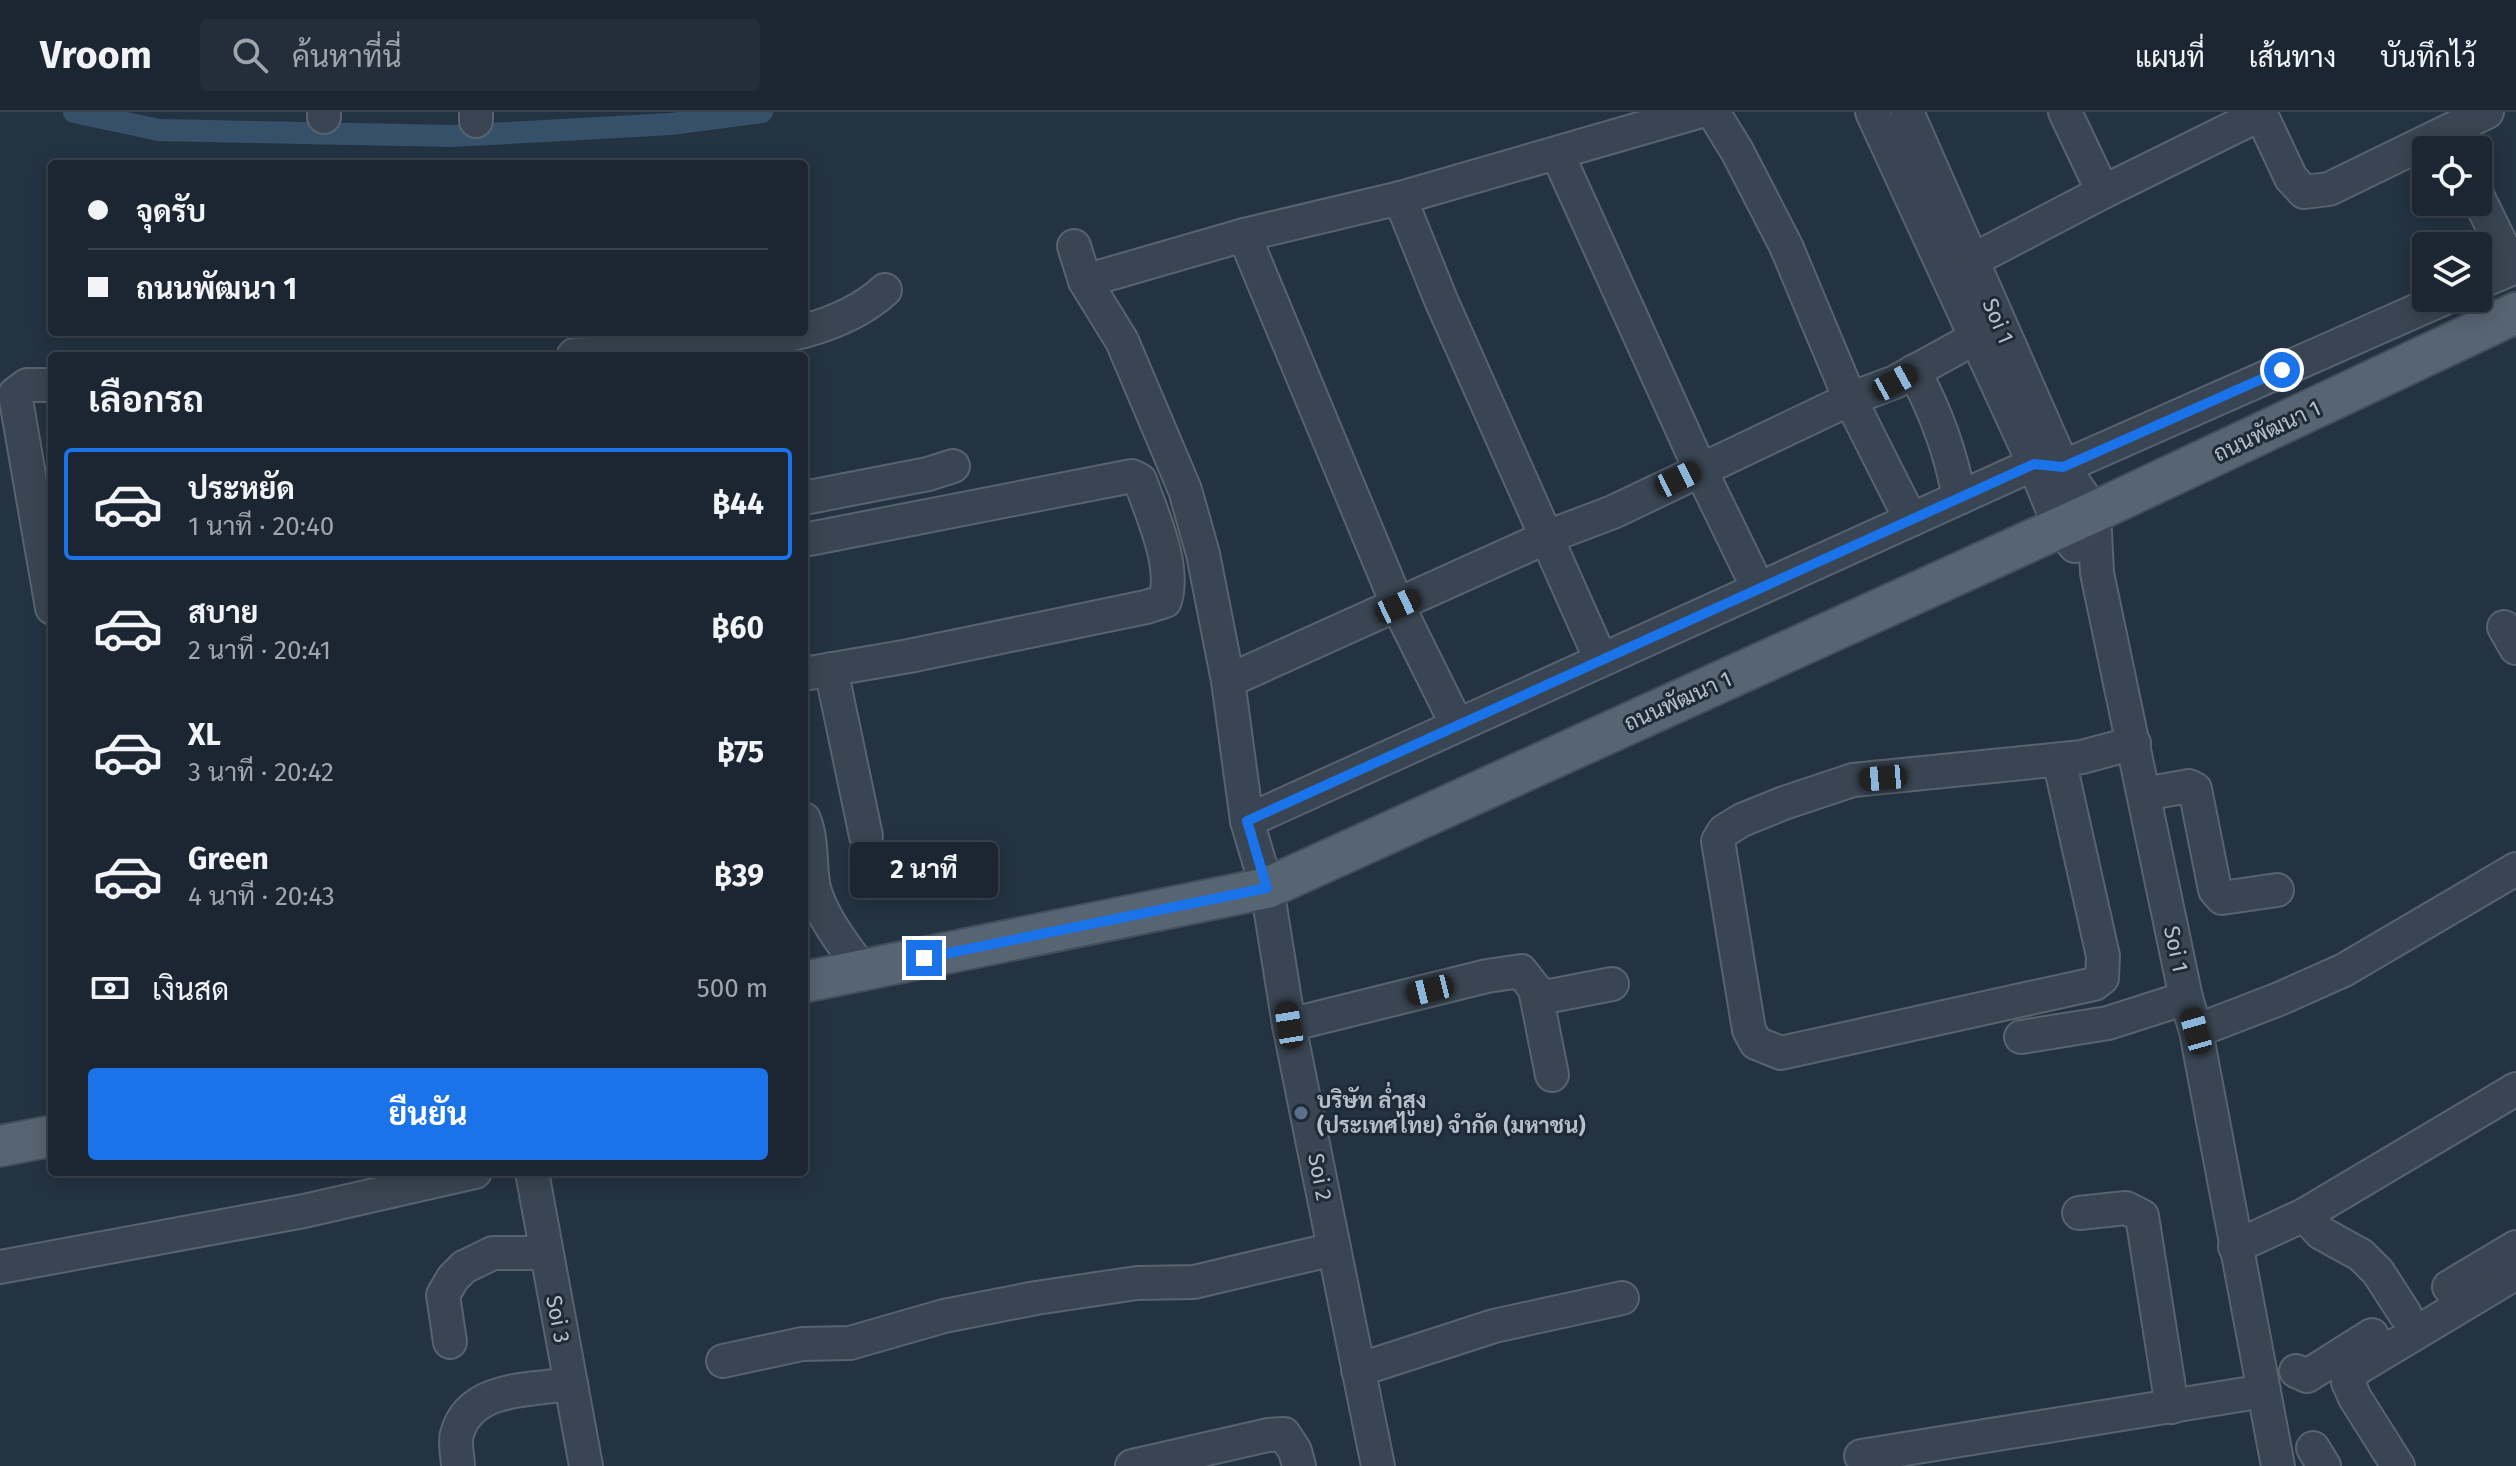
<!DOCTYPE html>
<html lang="th">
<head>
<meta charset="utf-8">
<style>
	:root { --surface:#1b2632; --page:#242e3a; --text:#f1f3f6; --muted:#a0a5ac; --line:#39434d; --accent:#1a73e8 }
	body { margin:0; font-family:"Fira Sans",Sarabun,sans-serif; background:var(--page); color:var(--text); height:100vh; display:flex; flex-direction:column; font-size:30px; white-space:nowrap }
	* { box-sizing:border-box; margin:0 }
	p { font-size:26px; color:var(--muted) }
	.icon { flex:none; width:44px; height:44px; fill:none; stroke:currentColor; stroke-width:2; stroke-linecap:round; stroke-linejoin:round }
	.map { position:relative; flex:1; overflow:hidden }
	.side { position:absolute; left:48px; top:240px; width:760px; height:824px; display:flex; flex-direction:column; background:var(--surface); border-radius:8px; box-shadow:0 4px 20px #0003,0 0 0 2px var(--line) }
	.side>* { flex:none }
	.hud { position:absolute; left:48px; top:48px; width:760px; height:176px; border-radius:8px; box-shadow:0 4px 20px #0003,0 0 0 2px var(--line); display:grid; align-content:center; height:176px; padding:0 40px; background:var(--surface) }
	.fabs { position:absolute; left:2412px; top:24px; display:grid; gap:16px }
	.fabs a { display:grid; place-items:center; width:80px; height:80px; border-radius:8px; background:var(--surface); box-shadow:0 4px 20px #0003,0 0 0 2px var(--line); font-size:40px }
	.end { position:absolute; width:36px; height:36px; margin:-18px; border:10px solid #1a73e8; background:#fff; box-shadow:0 0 0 4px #fff }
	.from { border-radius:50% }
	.bubble { position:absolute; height:56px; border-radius:8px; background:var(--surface); box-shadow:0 4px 20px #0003,0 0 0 2px var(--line); font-size:26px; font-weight:700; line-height:56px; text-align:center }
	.car { position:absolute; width:24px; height:48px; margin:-24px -12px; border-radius:10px; box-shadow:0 0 6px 2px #0007; background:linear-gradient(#222 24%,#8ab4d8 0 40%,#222 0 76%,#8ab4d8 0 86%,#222 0) }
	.hud b { display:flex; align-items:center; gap:28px; height:76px; font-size:30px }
	.hud b+b { border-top:2px solid var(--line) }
	.hud i { width:20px; height:20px; background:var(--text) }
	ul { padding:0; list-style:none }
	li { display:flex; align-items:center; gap:24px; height:112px; margin:0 16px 12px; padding:0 24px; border:4px solid transparent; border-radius:8px }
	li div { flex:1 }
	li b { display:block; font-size:30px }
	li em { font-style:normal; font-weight:700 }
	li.on { border-color:var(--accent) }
	li>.icon { width:72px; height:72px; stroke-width:1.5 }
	h2 { padding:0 40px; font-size:36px; line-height:96px }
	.pay { display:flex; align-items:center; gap:20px; height:88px; padding:0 40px; font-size:30px }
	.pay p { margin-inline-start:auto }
	.button { display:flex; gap:16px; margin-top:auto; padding:16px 40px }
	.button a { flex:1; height:92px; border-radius:8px; background:var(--accent); color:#fff; font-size:32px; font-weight:700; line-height:92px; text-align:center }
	header { display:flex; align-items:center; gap:48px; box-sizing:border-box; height:112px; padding:0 40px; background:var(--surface); border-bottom:2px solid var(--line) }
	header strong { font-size:38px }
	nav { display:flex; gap:44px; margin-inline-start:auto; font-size:28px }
	.search { width:560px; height:72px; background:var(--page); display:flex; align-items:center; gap:20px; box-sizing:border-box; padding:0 28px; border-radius:8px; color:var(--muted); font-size:30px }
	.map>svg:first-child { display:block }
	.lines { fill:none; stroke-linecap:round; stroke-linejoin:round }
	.canal { stroke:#37506a; stroke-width:22 }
	.minor-casing { stroke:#57636f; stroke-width:36 }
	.major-casing { stroke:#434e5b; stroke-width:44 }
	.minor { stroke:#394552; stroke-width:32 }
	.major { stroke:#576472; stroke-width:40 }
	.route { stroke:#1a73e8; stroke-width:10 }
	.service-dot { fill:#5c6f8a; stroke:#1e2a37; stroke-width:3 }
	.labels { text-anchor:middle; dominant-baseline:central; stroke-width:6; stroke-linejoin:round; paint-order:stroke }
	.street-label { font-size:22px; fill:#b6c0cc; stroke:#1e2a37 }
	.poi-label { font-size:22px; font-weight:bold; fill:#b6c0cc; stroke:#1e2a37; text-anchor:start }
</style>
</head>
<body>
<header>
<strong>Vroom</strong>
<div class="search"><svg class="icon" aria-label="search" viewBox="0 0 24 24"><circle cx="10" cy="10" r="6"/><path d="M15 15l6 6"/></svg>ค้นหาที่นี่</div>
<nav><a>แผนที่</a><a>เส้นทาง</a><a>บันทึกไว้</a></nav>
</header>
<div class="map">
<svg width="2516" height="1354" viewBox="0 0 2516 1354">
	<rect width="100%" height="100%" fill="#243342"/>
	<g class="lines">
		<polyline class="canal" points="74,0 159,18 453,24 671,12 762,0"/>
		<g class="minor-casing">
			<g id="minor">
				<polyline points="324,0 324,5"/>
				<polyline points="476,0 476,9"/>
				<polyline points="1713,0 1737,39 1786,134 1850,287 1911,408"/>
				<polyline points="1872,0 2034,352 2060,416 2075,434"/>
				<polyline points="1907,0 2063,355 2094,400 2097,461 2186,886 2196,919 2278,1354"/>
				<polyline points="2065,0 2103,80 2261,2"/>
				<polyline points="2260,0 2291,66 2304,80 2329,77 2487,0"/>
				<polyline points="1557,41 1700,357 1758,476"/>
				<polyline points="2478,85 2513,156"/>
				<polyline points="1400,86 1441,188 1601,548"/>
				<polyline points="1244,123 1398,494 1457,613"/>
				<polyline points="1074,134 1085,169 1122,229 1185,378 1203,442 1228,569 1247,709 1267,776 1289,913 1378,1354"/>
				<polyline points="1973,148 2103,80"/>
				<polyline points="1085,169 1244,123 1400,86 1698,0"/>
				<polyline points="2478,171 2516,155"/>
				<path d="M804,219c30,-8 58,-20 81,-41"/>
				<polyline points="574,243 680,237 708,243 800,220"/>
				<path d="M1914,259c22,41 37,81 45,127"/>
				<polyline points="52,273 27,273 15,282 52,496"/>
				<polyline points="804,386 928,362 953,354"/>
				<path d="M804,428l328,-64 8,4c12,35 36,85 25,121l-19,6 -237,49 -105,18"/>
				<polyline points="2504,515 2516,536"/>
				<polyline points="831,557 866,724"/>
				<polyline points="1228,569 1547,425 1613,400 1850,287 1895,270 1999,213"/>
				<polyline points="2059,647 2103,844 2102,866 2094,872 1781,941 1756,931 1749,918 1718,729 1724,719 1742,708 1784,691 1853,668 2082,645 2134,631"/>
				<polyline points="2144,682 2189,674 2195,677 2215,778 2222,786 2277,778"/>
				<path d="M804,707c9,22 5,46 10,69 8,30 30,57 48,82"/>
				<polyline points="1247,709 2034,352 2063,355 2445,186"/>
				<polyline points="1535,877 1552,963"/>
				<polyline points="1289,913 1487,864 1521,859 1535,877 1545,885 1612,872"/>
				<polyline points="2196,919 2279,887 2344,858 2516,757"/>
				<polyline points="2021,925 2108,911 2186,886"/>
				<polyline points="532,1060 586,1354"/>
				<polyline points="2079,1101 2126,1096 2142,1104 2172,1295"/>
				<polyline points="2304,1103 2321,1121 2361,1143 2378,1160 2405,1202"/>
				<polyline points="2235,1135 2304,1103 2516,977"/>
				<polyline points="0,1155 304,1099 475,1060"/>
				<polyline points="2449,1175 2516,1135"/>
				<polyline points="450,1230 443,1183 453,1166 464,1155 493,1141 545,1141"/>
				<polyline points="723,1249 802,1232 850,1231 944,1204 1036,1186 1137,1171 1194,1170 1334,1137"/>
				<polyline points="1358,1258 1494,1214 1622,1186"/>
				<polyline points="2296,1259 2307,1264 2372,1223"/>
				<polyline points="2313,1336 2324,1354"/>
				<polyline points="1861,1344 2264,1279"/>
				<path d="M458,1354c0,-9 -4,-23 -1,-32 13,-48 74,-44 114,-50"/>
				<polyline points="1132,1354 1268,1323 1284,1322 1295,1339 1299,1354"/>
				<polyline points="2398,1354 2355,1286 2348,1270 2356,1257 2516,1161"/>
			</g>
		</g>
		<g class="major-casing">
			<g id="major">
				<polyline points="804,870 1267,776 2094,400 2516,201"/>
				<polyline points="0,1034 52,1024"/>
			</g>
		</g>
		<use href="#minor" class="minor"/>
		<use href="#major" class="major"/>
	</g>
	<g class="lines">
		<polyline class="route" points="924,846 1267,776 1247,709 2034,352 2063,355 2282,258"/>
	</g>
	<circle class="service-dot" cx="1301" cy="1001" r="8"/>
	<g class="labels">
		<g class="street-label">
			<text transform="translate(1998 209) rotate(67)">Soi 1</text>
			<text transform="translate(2267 319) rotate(-25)">ถนนพัฒนา 1</text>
			<text transform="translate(1678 589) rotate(-24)">ถนนพัฒนา 1</text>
			<text transform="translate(2176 837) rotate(78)">Soi 1</text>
			<text transform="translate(1320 1065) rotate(79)">Soi 2</text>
			<text transform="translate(558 1207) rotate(79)">Soi 3</text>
		</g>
		<g class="poi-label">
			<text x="1317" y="988">บริษัท ล่ำสูง<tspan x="1317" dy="25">(ประเทศไทย) จำกัด (มหาชน)</tspan></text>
		</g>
	</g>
</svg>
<div class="fabs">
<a><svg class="icon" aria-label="locate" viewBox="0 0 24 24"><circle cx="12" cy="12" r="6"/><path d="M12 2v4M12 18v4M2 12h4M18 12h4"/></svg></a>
<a><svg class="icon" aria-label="layers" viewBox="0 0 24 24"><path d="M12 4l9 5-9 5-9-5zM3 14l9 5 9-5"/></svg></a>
</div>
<i class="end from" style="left:2282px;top:258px"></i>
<i class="end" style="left:924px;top:846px"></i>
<div class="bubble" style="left:850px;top:730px;width:148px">2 นาที</div>
<i class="car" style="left:1895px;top:270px;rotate:61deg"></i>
<i class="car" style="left:1678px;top:367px;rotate:64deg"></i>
<i class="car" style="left:1398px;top:494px;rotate:65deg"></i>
<i class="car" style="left:1883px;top:666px;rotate:265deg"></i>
<i class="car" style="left:1430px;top:878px;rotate:256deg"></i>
<i class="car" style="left:1289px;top:913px;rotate:351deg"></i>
<i class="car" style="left:2196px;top:919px;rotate:344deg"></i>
<div class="hud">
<b><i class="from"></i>จุดรับ</b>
<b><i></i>ถนนพัฒนา 1</b>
</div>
<section class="side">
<h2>เลือกรถ</h2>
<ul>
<li class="on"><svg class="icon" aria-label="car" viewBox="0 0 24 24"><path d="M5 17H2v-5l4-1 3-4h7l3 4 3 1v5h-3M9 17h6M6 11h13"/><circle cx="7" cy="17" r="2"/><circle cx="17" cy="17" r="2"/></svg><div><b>ประหยัด</b><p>1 นาที · 20:40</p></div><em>฿44</em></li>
<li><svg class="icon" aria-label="car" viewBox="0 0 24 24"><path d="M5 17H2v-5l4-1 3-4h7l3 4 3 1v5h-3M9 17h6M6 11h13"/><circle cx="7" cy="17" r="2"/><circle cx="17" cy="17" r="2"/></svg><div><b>สบาย</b><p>2 นาที · 20:41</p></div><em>฿60</em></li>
<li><svg class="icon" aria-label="car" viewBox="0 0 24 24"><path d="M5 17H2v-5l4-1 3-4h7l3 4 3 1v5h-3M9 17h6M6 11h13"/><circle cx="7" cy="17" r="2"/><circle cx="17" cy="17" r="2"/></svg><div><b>XL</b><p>3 นาที · 20:42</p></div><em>฿75</em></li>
<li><svg class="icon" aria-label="car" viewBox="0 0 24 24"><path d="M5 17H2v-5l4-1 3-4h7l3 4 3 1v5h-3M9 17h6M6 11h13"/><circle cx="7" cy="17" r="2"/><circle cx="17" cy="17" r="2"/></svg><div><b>Green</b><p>4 นาที · 20:43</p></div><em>฿39</em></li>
</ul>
<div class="pay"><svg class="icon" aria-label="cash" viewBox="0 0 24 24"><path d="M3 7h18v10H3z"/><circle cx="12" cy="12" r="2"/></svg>เงินสด<p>500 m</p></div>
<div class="button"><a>ยืนยัน</a></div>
</section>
</div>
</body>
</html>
